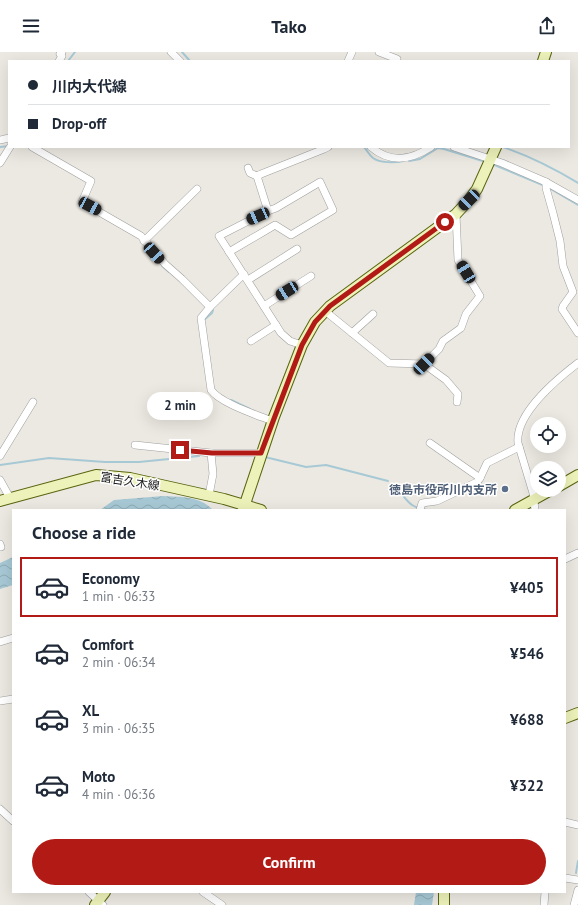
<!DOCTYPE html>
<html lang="en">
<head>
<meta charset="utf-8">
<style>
	:root { --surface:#fff; --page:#f6f6f7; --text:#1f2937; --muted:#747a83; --line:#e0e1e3; --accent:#b21b15 }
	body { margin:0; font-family:"PT Sans","Noto Sans JP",sans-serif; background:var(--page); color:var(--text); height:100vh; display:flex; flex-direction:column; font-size:15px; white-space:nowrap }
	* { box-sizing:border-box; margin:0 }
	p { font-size:13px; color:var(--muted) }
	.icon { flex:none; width:22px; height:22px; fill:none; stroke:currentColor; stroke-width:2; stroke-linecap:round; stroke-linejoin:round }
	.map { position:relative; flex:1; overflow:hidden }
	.sheet { position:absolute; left:12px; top:457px; width:554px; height:384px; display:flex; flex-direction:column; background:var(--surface); border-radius:0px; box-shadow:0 4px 16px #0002 }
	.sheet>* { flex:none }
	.guide { position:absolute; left:8px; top:8px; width:562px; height:88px; border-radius:0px; box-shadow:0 4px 16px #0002; display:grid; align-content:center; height:88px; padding:0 20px; background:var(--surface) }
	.buttons { position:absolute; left:530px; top:365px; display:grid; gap:8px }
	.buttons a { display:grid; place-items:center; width:36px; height:36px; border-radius:50%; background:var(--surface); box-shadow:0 4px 16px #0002; font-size:20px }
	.end { position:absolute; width:18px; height:18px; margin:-9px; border:5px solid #b21b15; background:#fff; box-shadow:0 0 0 2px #fff }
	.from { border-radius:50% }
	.bubble { position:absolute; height:28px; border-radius:14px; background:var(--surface); box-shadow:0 4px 16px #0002; font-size:13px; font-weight:700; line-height:28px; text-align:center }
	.car { position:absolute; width:12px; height:24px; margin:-12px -6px; border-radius:5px; box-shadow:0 0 3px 1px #0007; background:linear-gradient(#222 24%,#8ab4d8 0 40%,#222 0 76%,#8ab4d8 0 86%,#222 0) }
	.guide b { display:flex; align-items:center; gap:14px; height:38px; font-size:15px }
	.guide b+b { border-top:1px solid var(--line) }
	.guide i { width:10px; height:10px; background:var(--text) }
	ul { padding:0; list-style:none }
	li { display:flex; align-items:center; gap:12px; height:60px; margin:0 8px 6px; padding:0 12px; border:2px solid transparent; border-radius:0px }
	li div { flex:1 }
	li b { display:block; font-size:15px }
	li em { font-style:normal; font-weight:700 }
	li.selected { border-color:var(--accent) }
	li>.icon { width:36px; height:36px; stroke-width:1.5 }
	h2 { padding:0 20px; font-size:18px; line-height:48px }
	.cta { display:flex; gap:8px; margin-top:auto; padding:8px 20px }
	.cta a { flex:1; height:46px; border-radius:24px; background:var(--accent); color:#fff; font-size:16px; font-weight:700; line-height:46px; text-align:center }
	header { display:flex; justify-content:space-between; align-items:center; height:52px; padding:0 20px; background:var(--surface); font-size:18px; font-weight:700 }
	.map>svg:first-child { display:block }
	.water { fill:url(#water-waves) }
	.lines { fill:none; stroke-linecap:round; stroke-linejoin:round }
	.stream { stroke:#a7c9d5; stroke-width:2 }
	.street-casing { stroke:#9f9f9f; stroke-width:8 }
	.secondary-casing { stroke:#586510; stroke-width:12 }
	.street { stroke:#fff; stroke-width:7 }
	.secondary { stroke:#edf2ba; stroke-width:10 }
	.route { stroke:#b21b15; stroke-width:5 }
	.service-dot { fill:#5c6f8a; stroke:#fff; stroke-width:1.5 }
	.labels { text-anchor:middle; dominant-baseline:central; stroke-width:3; stroke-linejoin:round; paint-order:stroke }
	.street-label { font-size:12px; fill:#1b1b1b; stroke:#fff }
	.service-label { font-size:12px; font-weight:bold; fill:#4e5e75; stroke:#fff; text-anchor:end }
</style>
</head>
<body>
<header><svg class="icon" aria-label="menu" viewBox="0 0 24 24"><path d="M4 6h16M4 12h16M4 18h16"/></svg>Tako<svg class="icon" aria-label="share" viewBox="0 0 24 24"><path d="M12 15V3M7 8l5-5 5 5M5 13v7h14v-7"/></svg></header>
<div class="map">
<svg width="578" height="853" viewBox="0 0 578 853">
	<defs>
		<pattern id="water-waves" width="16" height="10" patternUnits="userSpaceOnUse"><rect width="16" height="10" fill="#a7c9d5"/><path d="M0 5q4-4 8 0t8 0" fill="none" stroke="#8facb6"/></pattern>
	</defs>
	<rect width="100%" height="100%" fill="#ece9e2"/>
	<g class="water">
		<path d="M163,444c18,1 37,0 50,14h-113l14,-10z"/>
		<polygon points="13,505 13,533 0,537 0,511"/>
		<polygon points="416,840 434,840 432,853 414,853"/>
	</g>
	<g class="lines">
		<g class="stream">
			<polyline points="182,0 190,9"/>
			<polyline points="68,9 75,0"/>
			<polyline points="0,95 9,94"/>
			<path d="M364,95c3,3 5,8 9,11 7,5 21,5 30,3"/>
			<path d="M503,95c26,9 52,22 75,36"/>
			<polyline points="409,109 420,107 438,96 444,97 486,110"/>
			<polyline points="492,112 545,134"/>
			<polyline points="549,136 578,153"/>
			<polyline points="162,214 169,220"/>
			<polyline points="205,267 212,261 213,258"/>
			<polyline points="231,348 250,357"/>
			<polyline points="265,405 306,415 326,413 388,429"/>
			<polyline points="0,413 49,406 105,410 139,410 199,404"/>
			<path d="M396,435c12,14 12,20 32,23"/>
			<polyline points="576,821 578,809"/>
		</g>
		<g class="street-casing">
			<g id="street">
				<polyline points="171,0 180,9"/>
				<polyline points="379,0 397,7"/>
				<polyline points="59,9 62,4 60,2 62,0"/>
				<polyline points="348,9 352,0"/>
				<polyline points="0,88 9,86"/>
				<polyline points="32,95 91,129 82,150 141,184 165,212 182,227 210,255"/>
				<path d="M371,95c20,17 40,13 60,0"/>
				<polyline points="454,95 502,111 546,130 578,148"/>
				<polyline points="0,111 10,95"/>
				<polyline points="248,116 250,121 257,124"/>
				<polyline points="546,130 546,136 553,161 560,189 563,214 573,240 563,254 562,257 578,281"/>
				<polyline points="144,189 197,137"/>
				<polyline points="229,200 275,173 291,183 333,158 320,130 276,156 268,159"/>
				<path d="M244,222l-34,33 -9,11 10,72c9,13 46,25 61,31"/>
				<polyline points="248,228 297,197"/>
				<polyline points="264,254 311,224"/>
				<polyline points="325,259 389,311 424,312 446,328 458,342 457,350"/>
				<polyline points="352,281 373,262"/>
				<polyline points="251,289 276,273"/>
				<polyline points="302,293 290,289 281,281 219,184 268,159 257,124 261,122 324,97 328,95"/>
				<polyline points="424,312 439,297 443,289 461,276 466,262 480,244 458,208 456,162"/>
				<polyline points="430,391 480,426"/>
				<polyline points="135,393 211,401 261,401"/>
				<polyline points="0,404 33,350"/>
				<polyline points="0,428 10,446"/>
				<polyline points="209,443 213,422 211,401"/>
				<polyline points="420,458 422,451 437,449 477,430 480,426 487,411 519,395"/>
				<path d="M535,458l-2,-17 -15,-50c-3,-29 39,-64 60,-80"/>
				<polyline points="0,492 1,495"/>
				<polyline points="565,507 578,501"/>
				<polyline points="0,590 13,586"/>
				<polyline points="0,649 13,647"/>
				<polyline points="0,757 13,769"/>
				<polyline points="565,770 578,773"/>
				<polyline points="565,826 578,828"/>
				<polyline points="89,840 103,853"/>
				<polyline points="203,840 222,853"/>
				<polyline points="544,853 545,840"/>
				<polyline points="574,853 578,838"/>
			</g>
		</g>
		<g class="secondary-casing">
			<g id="secondary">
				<polyline points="543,9 546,0"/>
				<polyline points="559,434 578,423"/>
				<polyline points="0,449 96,423 130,426 224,447 261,458"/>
				<polyline points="243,458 274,365 302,293 315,270 330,254 456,162 469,148 477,137 496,95"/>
				<polyline points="515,458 551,438"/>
				<polyline points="565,666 578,661"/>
				<polyline points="95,853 105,840"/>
				<polyline points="444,853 444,840"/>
			</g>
		</g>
		<use href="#street" class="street"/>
		<use href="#secondary" class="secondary"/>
	</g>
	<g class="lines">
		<polyline class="route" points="180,398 212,401 261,401 302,293 315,270 330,254 445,170"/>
	</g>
	<circle class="service-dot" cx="505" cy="437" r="4"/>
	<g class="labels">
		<g class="street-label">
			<text transform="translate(130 429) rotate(9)">富吉久木線</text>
		</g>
		<g class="service-label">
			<text x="497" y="437">徳島市役所川内支所</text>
		</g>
	</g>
</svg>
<div class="buttons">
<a><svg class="icon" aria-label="locate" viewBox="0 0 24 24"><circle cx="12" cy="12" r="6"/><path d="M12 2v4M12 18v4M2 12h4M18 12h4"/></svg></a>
<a><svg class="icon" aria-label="layers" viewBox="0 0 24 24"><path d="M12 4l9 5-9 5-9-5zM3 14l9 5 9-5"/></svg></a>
</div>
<i class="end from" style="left:445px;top:170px"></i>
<i class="end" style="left:180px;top:398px"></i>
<div class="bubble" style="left:147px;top:340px;width:66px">2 min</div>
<i class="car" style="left:469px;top:148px;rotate:226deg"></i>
<i class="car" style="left:90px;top:154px;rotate:118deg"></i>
<i class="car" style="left:258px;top:164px;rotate:246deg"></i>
<i class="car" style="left:154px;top:201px;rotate:138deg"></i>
<i class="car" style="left:466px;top:220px;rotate:329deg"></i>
<i class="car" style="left:287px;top:239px;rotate:238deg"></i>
<i class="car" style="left:424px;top:312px;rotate:45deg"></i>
<div class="guide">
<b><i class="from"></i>川内大代線</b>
<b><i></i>Drop-off</b>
</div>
<section class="sheet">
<h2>Choose a ride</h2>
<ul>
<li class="selected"><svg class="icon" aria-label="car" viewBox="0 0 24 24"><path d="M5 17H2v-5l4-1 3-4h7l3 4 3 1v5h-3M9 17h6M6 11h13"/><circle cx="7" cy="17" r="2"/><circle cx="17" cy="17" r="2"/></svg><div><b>Economy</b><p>1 min · 06:33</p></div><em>¥405</em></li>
<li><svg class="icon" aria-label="car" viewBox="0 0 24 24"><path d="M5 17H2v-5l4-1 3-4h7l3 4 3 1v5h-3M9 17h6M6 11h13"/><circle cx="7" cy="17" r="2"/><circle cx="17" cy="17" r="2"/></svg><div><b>Comfort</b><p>2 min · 06:34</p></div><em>¥546</em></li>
<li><svg class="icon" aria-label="car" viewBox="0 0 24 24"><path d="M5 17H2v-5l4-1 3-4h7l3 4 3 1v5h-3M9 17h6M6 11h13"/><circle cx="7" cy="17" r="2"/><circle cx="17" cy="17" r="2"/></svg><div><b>XL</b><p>3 min · 06:35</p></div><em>¥688</em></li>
<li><svg class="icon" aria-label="car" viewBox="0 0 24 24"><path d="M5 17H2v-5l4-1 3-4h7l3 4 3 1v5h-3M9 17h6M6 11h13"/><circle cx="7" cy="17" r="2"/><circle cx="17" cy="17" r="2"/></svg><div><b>Moto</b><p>4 min · 06:36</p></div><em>¥322</em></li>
</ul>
<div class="cta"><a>Confirm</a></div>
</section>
</div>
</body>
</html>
